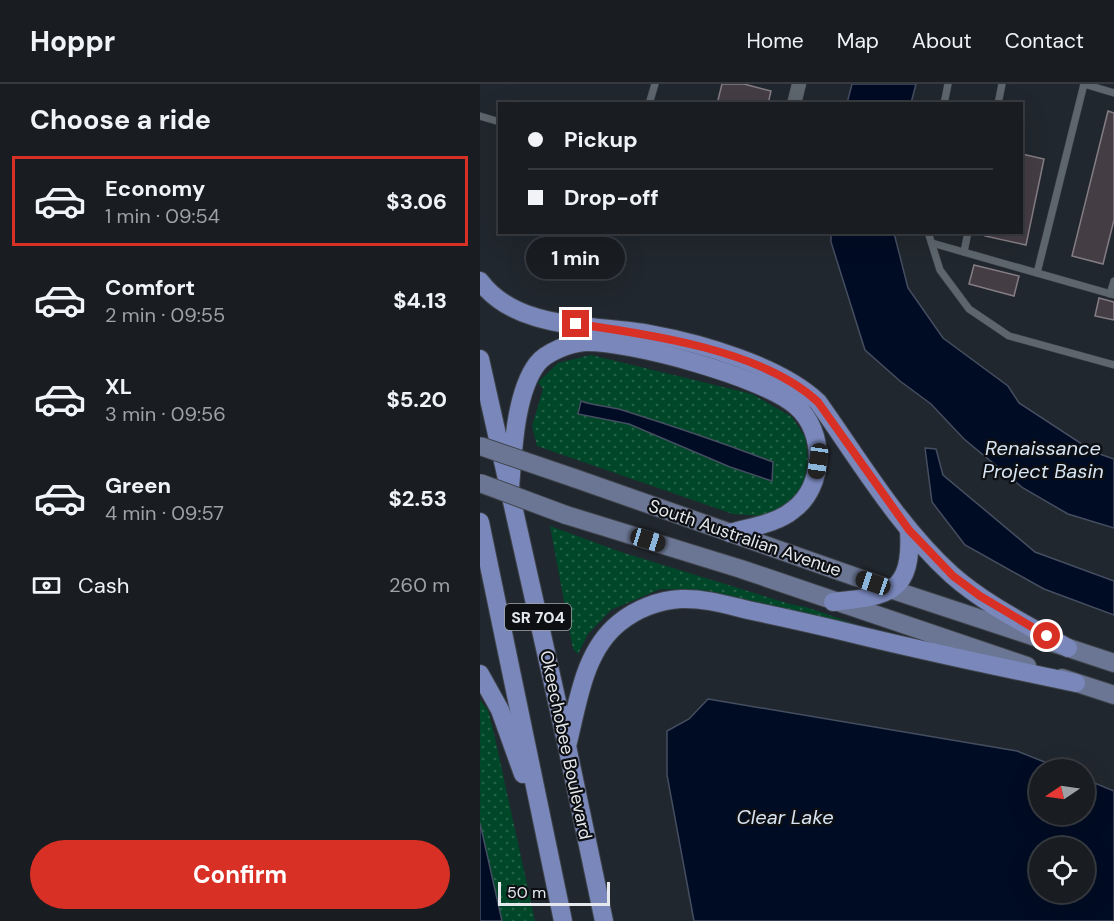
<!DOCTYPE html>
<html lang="en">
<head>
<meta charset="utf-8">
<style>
	:root { --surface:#191d22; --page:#262a2f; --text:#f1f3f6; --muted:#9fa2a5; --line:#373b40; --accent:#d93025 }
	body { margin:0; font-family:"DM Sans",sans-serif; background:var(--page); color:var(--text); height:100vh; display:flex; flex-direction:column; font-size:22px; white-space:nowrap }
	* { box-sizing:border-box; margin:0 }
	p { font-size:20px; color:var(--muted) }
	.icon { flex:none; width:33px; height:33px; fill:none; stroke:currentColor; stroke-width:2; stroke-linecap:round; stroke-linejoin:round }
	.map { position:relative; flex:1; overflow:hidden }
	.side { display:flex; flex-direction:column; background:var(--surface); width:480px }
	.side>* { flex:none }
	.banner { position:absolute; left:18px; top:18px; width:525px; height:132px; border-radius:0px; box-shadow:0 6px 24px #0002,0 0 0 2px var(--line); display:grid; align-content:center; height:132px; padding:0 30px; background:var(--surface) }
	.needle { width:39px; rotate:257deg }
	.tools { position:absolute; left:549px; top:675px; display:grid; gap:12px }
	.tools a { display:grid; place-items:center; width:66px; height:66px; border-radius:50%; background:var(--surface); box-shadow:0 6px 24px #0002,0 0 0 2px var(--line); font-size:30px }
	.scale { position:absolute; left:18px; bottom:15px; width:112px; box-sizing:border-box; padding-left:6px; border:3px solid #e5e9ed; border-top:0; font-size:16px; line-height:21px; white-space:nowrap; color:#e5e9ed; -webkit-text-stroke:4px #0d0f12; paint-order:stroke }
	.end { position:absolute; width:27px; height:27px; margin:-14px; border:8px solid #d93025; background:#fff; box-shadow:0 0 0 3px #fff }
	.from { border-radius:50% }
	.bubble { position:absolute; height:42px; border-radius:21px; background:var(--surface); box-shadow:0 6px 24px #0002,0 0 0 2px var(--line); font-size:20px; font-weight:700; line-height:42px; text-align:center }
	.car { position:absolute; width:18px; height:36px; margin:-18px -9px; border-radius:8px; box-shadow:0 0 4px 2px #0007; background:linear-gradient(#222 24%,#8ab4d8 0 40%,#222 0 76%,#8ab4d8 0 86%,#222 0) }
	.banner b { display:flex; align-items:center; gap:21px; height:57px; font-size:22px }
	.banner b+b { border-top:2px solid var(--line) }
	.banner i { width:15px; height:15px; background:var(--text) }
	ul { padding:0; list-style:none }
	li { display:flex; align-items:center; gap:18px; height:90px; margin:0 12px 9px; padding:0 18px; border:3px solid transparent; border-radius:0px }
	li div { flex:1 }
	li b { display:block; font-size:22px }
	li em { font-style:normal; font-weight:700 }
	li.on { border-color:var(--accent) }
	li>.icon { width:54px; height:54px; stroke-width:1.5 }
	h2 { padding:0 30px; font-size:27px; line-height:72px }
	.pay { display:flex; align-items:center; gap:15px; height:66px; padding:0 30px; font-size:22px }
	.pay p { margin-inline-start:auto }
	.cta { display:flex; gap:12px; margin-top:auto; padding:12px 30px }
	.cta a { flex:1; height:69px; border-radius:36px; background:var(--accent); color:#fff; font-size:24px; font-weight:700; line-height:69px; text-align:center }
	header { display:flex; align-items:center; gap:36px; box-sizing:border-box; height:84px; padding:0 30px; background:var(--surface); border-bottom:2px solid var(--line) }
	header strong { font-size:28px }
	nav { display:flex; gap:33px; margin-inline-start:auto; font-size:21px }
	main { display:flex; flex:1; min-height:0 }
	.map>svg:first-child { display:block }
	.park { fill:url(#park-dots) }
	.water { fill:#000c24; stroke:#454e60; stroke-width:1.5; fill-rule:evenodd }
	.building { fill:#443d44; stroke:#857d85; stroke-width:1.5 }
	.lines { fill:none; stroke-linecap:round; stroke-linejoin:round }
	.lane-casing { stroke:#3f444a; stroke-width:8 }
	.street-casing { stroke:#3f444a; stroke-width:15 }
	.secondary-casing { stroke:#3f444a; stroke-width:20 }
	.primary-casing { stroke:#3f444a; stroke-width:20 }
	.lane { stroke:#5d656d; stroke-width:7 }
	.street { stroke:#5d656d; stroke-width:14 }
	.secondary { stroke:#6b7694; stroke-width:18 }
	.primary { stroke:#7987bb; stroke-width:18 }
	.secondary-bridge-casing { stroke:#3f444a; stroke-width:20; stroke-linecap:butt }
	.secondary-bridge { stroke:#6b7694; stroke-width:18 }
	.route { stroke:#d93025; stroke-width:8 }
	.labels { text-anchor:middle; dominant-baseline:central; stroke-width:4.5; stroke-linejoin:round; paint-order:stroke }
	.shield { fill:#0d0f12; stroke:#a4a8ab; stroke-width:1.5 }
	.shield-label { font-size:16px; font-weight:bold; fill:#e5e9ed }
	.street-label { font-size:18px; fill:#e5e9ed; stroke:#0d0f12 }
	.water-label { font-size:20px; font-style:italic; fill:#d6e4f4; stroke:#0d0f12 }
</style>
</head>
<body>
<header>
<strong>Hoppr</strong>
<nav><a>Home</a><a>Map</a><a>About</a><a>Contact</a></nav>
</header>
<main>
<section class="side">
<h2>Choose a ride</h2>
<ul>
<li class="on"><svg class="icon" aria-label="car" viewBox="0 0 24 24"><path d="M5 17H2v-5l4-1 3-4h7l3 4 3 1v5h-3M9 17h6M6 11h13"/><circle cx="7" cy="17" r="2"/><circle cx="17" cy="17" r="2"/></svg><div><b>Economy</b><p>1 min · 09:54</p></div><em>$3.06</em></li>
<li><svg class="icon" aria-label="car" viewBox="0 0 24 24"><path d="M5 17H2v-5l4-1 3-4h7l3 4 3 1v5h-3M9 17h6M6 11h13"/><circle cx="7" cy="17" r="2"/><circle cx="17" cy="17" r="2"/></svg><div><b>Comfort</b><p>2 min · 09:55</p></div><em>$4.13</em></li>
<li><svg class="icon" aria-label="car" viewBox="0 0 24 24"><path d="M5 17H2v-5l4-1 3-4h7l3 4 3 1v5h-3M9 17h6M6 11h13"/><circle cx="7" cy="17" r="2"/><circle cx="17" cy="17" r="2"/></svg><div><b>XL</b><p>3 min · 09:56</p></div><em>$5.20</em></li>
<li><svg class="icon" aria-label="car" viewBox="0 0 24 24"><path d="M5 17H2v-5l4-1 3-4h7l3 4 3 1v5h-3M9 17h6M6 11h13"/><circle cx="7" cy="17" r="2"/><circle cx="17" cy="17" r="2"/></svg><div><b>Green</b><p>4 min · 09:57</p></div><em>$2.53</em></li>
</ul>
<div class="pay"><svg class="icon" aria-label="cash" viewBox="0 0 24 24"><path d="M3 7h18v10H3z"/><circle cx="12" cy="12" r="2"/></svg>Cash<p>260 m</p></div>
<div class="cta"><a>Confirm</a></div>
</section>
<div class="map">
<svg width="634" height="837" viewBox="0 0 634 837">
	<defs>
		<pattern id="park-dots" width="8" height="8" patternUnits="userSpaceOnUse" patternTransform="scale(1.5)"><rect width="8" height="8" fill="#004729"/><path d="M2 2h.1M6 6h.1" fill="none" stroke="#256248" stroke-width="1.8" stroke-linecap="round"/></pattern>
	</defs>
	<rect width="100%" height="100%" fill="#21272e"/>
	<g class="park">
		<polygon points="111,271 272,310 312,333 325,353 328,374 324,400 311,419 283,432 253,430 57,362 52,342 63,305 58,298 78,279"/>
		<polygon points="70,442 141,468 310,520 326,523 386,544 230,507 180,505 131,526 108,550 98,570 93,565"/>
		<polygon points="0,616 8,626 13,645 55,837 22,837 0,739"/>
	</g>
	<g class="water">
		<polygon points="372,0 436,0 431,19 367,19"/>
		<polygon points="351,149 414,149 428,204 463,254 528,302 539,319 614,368 634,375 634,444 588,430 543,404 484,355 451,320 420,297 385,266 351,158"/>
		<path d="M101,317c13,5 27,5 41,9 51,16 101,33 151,52l-1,19 -42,-14 -101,-43 -51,-10z"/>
		<polygon points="445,364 456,365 463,391 555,468 634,497 634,531 564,505 485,461 452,418"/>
		<path d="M228,615l309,52 45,18 -22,1v44h44l1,-35 29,12v130h-420l-27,-146v-44l22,-12zM560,764h44v44h-44z"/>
		<polygon points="0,739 22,837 0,837"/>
	</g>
	<g class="building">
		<polygon points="242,0 264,0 291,7 288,20 237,20"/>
		<polygon points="628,27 634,29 634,136 623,180 592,172"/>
		<polygon points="542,70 564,75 546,161 505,152 506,148 542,148"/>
		<polygon points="494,181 539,192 534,212 489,200"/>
		<polygon points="619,214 634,218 634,236 615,232"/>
	</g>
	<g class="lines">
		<g class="lane-casing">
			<g id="lane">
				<polyline points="169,20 175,0"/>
				<polyline points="464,20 468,0"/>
				<polyline points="518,20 522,0"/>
				<polyline points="0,32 20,38"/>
				<polyline points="448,148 460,186 489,225 529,252 634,281"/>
				<polyline points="452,159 634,211"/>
				<polyline points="484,168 488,148"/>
				<polyline points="557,189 604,0 634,9"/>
				<polyline points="630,210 634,197"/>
			</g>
		</g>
		<g class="street-casing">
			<polyline id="street" points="314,20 319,0"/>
		</g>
		<g class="secondary-casing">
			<g id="secondary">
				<polyline points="94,394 413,506 634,579"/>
				<polyline points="86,431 261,485 547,582"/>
				<polyline points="582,594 634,611"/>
			</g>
		</g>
		<g class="primary-casing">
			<g id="primary">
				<path d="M0,197c37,50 114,43 170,53 50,9 130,32 168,68 42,59 80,124 134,173 34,30 76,50 116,73"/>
				<polyline points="0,275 87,662 124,837"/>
				<path d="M30,404c3,-36 5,-95 27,-124 9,-12 33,-21 48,-22 45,-1 178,35 211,64 30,25 29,81 -3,104 -17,14 -43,17 -63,23"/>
				<polyline points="0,438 83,837"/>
				<path d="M353,518c55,-6 80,-8 76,-72"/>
				<polyline points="0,590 20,626 43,690"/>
				<path d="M87,662c11,-42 16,-94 52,-123 17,-14 40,-23 62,-24 23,-1 46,6 67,11 33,7 65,14 98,22 76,19 153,35 230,51"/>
			</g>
		</g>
		<use href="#lane" class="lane"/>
		<use href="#street" class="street"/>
		<use href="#secondary" class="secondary"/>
		<use href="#primary" class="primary"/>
		<g class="secondary-bridge-casing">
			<g id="secondary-bridge">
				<polyline points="0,362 94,394"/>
				<polyline points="0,399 86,431"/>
			</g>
		</g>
		<use href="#secondary-bridge" class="secondary-bridge"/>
	</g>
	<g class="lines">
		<path class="route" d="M96,240c72,10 187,26 242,78l91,128 25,26 19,20 27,20 67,40"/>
	</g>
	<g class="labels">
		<rect class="shield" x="25" y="520" width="66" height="26" rx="4.5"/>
		<g class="shield-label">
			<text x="58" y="533">SR 704</text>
		</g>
		<g class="street-label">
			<text transform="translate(265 454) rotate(19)">South Australian Avenue</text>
			<text transform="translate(86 661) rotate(78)">Okeechobee Boulevard</text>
		</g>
		<g class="water-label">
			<text x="563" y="364">Renaissance<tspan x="563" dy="23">Project Basin</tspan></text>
			<text x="305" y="733">Clear Lake</text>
		</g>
	</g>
</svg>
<div class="tools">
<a><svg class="needle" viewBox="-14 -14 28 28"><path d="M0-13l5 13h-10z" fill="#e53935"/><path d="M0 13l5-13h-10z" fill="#9fa2a5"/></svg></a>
<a><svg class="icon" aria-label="locate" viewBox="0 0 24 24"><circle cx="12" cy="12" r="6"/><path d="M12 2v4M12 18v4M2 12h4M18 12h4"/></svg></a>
</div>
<div class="scale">50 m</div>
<i class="end from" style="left:567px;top:552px"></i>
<i class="end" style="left:96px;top:240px"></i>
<div class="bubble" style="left:46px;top:153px;width:99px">1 min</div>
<i class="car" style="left:338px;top:377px;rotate:188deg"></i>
<i class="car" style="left:168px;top:456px;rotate:107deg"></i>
<i class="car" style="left:393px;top:499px;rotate:289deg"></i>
<div class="banner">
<b><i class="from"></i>Pickup</b>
<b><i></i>Drop-off</b>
</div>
</div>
</main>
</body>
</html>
